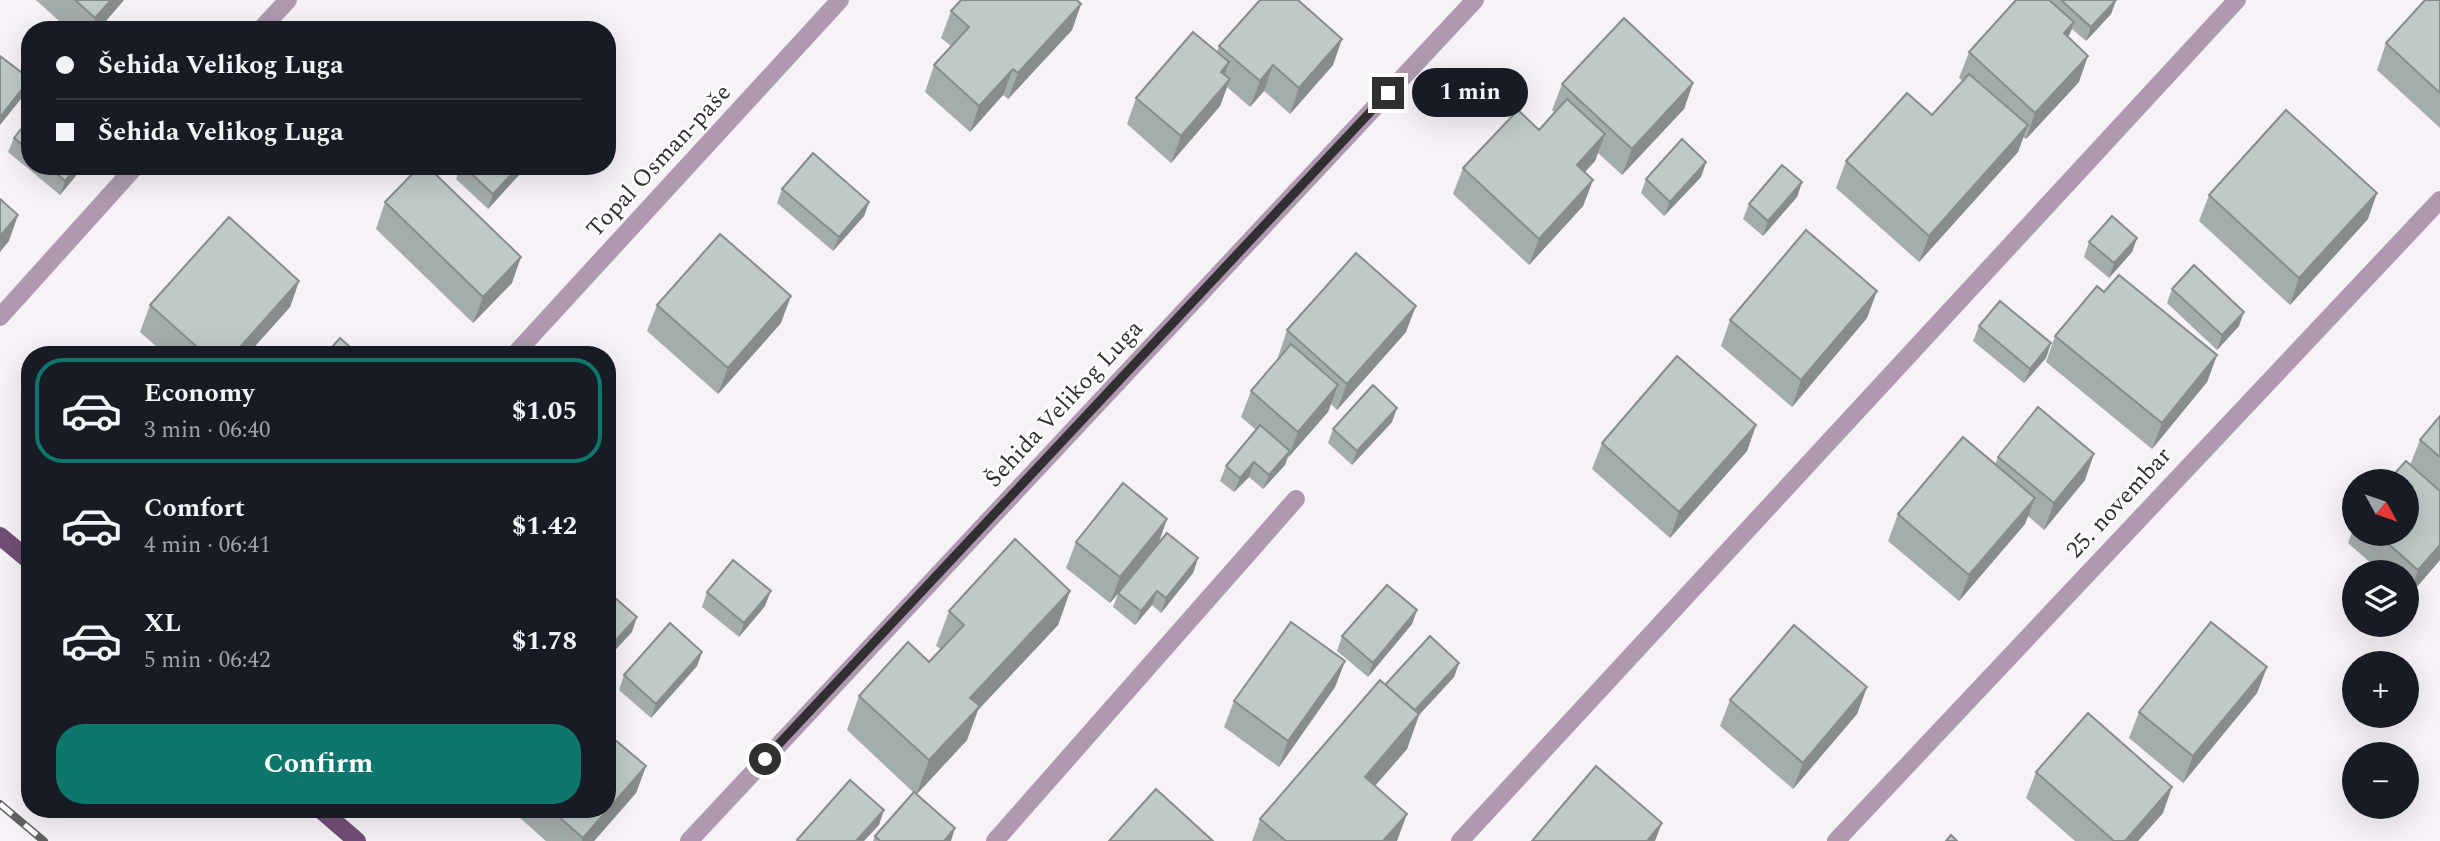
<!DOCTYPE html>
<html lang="en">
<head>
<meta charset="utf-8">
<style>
	:root { --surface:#171b24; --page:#242831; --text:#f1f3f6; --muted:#9ea1a6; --line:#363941; --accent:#0f766e }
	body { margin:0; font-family:Spectral,serif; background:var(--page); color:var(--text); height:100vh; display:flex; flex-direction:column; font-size:26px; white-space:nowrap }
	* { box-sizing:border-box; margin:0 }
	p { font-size:23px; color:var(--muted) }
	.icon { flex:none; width:38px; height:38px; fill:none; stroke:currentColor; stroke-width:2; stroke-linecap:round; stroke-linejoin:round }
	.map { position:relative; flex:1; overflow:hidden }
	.panel { position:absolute; left:21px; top:346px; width:595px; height:472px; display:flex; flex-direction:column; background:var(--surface); border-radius:28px; box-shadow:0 7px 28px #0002 }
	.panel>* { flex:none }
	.guide { position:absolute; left:21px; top:21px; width:595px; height:154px; border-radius:28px; box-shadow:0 7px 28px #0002; display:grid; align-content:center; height:154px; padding:0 35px; background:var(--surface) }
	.needle { width:46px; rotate:130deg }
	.fabs { position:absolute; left:2342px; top:469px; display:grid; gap:14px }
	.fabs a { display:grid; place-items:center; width:77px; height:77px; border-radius:50%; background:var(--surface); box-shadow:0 7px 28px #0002; font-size:35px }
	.end { position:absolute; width:32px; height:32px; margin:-16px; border:9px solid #312f31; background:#fff; box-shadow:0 0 0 4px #fff }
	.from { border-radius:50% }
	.bubble { position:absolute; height:49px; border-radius:24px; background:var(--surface); box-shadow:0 7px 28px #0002; font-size:23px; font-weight:700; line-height:49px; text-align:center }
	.guide b { display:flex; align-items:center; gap:24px; height:66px; font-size:26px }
	.guide b+b { border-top:2px solid var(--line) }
	.guide i { width:18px; height:18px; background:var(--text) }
	ul { padding:12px 0 0; list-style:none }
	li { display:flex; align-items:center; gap:21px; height:105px; margin:0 14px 10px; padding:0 21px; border:4px solid transparent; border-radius:28px }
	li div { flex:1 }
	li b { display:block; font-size:26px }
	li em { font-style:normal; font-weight:700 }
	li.selected { border-color:var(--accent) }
	li>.icon { width:63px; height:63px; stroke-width:1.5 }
	.button { display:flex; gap:14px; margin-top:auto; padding:14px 35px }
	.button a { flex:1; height:80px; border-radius:28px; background:var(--accent); color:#fff; font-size:28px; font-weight:700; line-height:80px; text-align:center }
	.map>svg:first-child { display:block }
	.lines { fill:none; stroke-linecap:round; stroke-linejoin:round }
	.minor { stroke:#ae99b0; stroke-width:18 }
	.major { stroke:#724f76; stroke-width:18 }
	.rail-casing { stroke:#636063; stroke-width:8 }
	.rail { stroke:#fff; stroke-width:5; stroke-dasharray:16; stroke-linecap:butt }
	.wall { fill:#a5adac }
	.shaded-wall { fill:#868d8c }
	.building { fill:#c0c9c8; stroke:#868d8c; stroke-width:2 }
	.route { stroke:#312f31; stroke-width:9 }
	.labels { text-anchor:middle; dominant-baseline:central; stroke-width:5; stroke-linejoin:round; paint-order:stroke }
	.street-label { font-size:24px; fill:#312f31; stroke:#fff }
</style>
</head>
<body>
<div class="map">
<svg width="2440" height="841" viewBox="0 0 2440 841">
	<rect width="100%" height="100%" fill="#f7f2f8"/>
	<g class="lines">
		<g class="minor">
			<polyline points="260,30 288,0"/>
			<polyline points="0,317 136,166"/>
			<polyline points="514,355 840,0"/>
			<polyline points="689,841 1475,0"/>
			<polyline points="995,841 1296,499"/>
			<polyline points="1460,841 2237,0"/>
			<polyline points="1836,841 2440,200"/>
		</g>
		<g class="major">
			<polyline points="0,536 30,561"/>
			<polyline points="321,810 357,841"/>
		</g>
		<g class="rail-casing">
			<polyline id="rail" points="0,804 44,841"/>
		</g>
		<use href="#rail" class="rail"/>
	</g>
	<g class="wall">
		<polygon points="36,0 124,0 98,30 69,30"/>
		<polygon points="2016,0 2116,0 2111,14 2086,41 2072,29 2068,37 2079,82 2026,139 2023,137 2018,152 1919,262 1836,188 1846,161 1932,115 1963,81 1959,78 1969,52"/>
		<polygon points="2440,0 2440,128 2377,70 2386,43"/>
		<polygon points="1081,4 1072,30 1008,99 1003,95 970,132 925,92 934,65 951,46 941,38 951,11"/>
		<polygon points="1219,46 1333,65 1290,114 1264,91 1250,107 1227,87 1220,106 1171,163 1127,124 1136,98 1217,52"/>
		<polygon points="1693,83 1684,109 1622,175 1598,153 1595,161 1585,172 1593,180 1583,206 1529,265 1453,194 1463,168 1539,130 1554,112 1552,110 1562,84"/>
		<polygon points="30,118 30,166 84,166 60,195 8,152 14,138"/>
		<polygon points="1706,162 1701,177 1664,216 1641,193 1646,179"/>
		<polygon points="461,166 527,166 488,209 456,179"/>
		<polygon points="1802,182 1797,197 1763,236 1743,219 1749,204"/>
		<polygon points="782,189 869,202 864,216 833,251 777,203"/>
		<polygon points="2209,195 2368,219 2290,305 2199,221"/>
		<polygon points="385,202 512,283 473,323 376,229"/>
		<polygon points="2137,238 2132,252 2109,278 2084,257 2089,242"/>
		<polygon points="299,281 290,307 247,355 166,355 140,332 150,305"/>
		<polygon points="2172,289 2239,326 2217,350 2167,303"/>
		<polygon points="2104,292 2217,355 2207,382 2152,449 2046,362 2055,336"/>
		<polygon points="657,305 781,323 718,394 647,331"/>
		<polygon points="1867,318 1792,407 1721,346 1730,320"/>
		<polygon points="1979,326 2051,343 2046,358 2024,383 1973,341"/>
		<polygon points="1287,330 1406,332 1337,410 1331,404 1328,412 1287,458 1285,465 1263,489 1249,477 1234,492 1220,481 1226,466 1256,430 1241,417 1251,391 1279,358 1278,357"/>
		<polygon points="2440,416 2440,560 2409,596 2406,594 2406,572 2381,572 2348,543 2354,527 2354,534 2406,534 2410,465 2420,440"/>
		<polygon points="1392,422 1352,465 1328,443 1333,429"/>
		<polygon points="1756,425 1747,451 1670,538 1592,469 1602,443"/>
		<polygon points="1998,457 2085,480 2044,530 2028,516 2025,524 1959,601 1888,541 1898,514 1995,464"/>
		<polygon points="1076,542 1158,544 1198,558 1193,573 1161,613 1152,605 1135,625 1113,607 1118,594 1110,603 1066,568"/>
		<polygon points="1070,591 1058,625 978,710 967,740 917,794 951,841 873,841 875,836 913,792 847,730 859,696 929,662 941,649 936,646 949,611"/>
		<polygon points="707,592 765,606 739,637 702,607"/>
		<polygon points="1417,610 1412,624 1368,677 1337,651 1342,636"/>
		<polygon points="702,652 697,666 651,718 619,690 624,675"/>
		<polygon points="1345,661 1335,687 1279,767 1224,727 1234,701"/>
		<polygon points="1459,663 1454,677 1419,715 1407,749 1375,786 1397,841 1252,841 1260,819 1385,685"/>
		<polygon points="2267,667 2257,693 2183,783 2129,738 2139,712"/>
		<polygon points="1867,687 1857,714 1793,789 1720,726 1730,700"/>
		<polygon points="646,766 636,793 594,841 546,841 511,810 607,810"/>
		<polygon points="2036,772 2163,813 2138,841 2075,841 2026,798"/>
	</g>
	<g class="shaded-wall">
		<polygon points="111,0 124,0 98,30 91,30 95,18"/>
		<polygon points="2116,0 2111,14 2086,41 2091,27"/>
		<polygon points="1081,4 1072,30 1008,99 1018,73"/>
		<polygon points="2074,22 2064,49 2064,33"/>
		<polygon points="1342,39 1333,65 1290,114 1299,88"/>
		<polygon points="2088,56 2079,82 2026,139 2035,113"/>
		<polygon points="1229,62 1220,88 1221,72"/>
		<polygon points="1273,65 1264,91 1250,107 1260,81"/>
		<polygon points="1013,69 1003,95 970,132 979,106"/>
		<polygon points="1230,79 1220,106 1171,163 1181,136"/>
		<polygon points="30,80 25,94 0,125 0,117"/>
		<polygon points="1693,83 1684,109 1622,175 1632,149"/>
		<polygon points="2028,125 2018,152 1919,262 1929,236"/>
		<polygon points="1605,134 1595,161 1567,191 1577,165"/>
		<polygon points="1706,162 1701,177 1664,216 1670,202"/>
		<polygon points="77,166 84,166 60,195 65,181"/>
		<polygon points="519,166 527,166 488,209 493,194"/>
		<polygon points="1593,180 1583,206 1529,265 1539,239"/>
		<polygon points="1802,182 1797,197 1763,236 1768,221"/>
		<polygon points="2377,193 2368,219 2290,305 2299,278"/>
		<polygon points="869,202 864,216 833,251 839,237"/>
		<polygon points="18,215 9,241 0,252 0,236"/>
		<polygon points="2137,238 2132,252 2109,278 2114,263"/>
		<polygon points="521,257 512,283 473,323 483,297"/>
		<polygon points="299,281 290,307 247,355 233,355"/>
		<polygon points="1877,291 1867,318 1792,407 1801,380"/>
		<polygon points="791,296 781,323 718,394 728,368"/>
		<polygon points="1416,306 1406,332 1337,410 1347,384"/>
		<polygon points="2244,312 2239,326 2217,350 2222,335"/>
		<polygon points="2051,343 2046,358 2024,383 2030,369"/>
		<polygon points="2217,355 2207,382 2152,449 2162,423"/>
		<polygon points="1338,385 1328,412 1288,458 1298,432"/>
		<polygon points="1397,408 1392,422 1352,465 1357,451"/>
		<polygon points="1756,425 1747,451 1670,538 1679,512"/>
		<polygon points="1290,451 1285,465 1263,489 1269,475"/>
		<polygon points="2094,454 2085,480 2044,530 2054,503"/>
		<polygon points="1254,462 1249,477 1234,492 1240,478"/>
		<polygon points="2035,498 2025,524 1959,601 1969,575"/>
		<polygon points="1167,519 1158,545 1110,603 1120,577"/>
		<polygon points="2440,545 2440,560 2409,596 2418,570"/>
		<polygon points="1198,558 1193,573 1161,613 1166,598"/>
		<polygon points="771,591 765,606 739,637 744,623"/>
		<polygon points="1070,591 1058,625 978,710 967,740 916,795 929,760 970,698"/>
		<polygon points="1157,591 1152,605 1135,625 1141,611"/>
		<polygon points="1417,610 1412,624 1368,677 1373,663"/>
		<polygon points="637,617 632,632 607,659 607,650"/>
		<polygon points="702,652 697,666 651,718 656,704"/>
		<polygon points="1345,661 1335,687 1279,767 1288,741"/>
		<polygon points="1459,663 1454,677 1419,715 1407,749 1352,812 1365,777 1410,716"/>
		<polygon points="2267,667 2257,693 2183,783 2193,756"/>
		<polygon points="1867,687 1857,714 1793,789 1803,763"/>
		<polygon points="646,766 636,793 594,841 582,841 583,838"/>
		<polygon points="2172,787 2163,813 2138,841 2125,841"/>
		<polygon points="884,810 879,825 864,841 856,841"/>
		<polygon points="1407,814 1397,841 1383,841"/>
		<polygon points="1662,823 1655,841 1647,841"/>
		<polygon points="955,828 951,841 944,841"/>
	</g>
	<g class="building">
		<polygon points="75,0 111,0 95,18"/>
		<polygon points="961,0 1077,0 1081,4 1018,73 1013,69 979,106 934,65 969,27 951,11"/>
		<polygon points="1260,0 1298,0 1342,39 1299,88 1273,65 1260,81 1219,46"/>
		<polygon points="2016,0 2049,0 2074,22 2064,33 2088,56 2035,113 1969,52"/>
		<polygon points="2061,0 2116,0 2091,27"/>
		<polygon points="2425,0 2440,0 2440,93 2386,43"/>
		<polygon points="1624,18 1693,83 1632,149 1562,84"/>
		<polygon points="1193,32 1229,62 1221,72 1230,79 1181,136 1136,98"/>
		<polygon points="0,56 30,79 0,117"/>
		<polygon points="1969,74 2028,125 1929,236 1846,161 1907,93 1932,115"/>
		<polygon points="1567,99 1605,134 1577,165 1593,180 1539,239 1463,168 1518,110 1539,130"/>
		<polygon points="2286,110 2377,193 2299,278 2209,195"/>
		<polygon points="30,118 30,151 14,138"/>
		<polygon points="1682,139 1706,162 1670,202 1646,179"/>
		<polygon points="813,153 869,202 839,237 782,189"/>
		<polygon points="1782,165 1802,182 1768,221 1749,204"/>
		<polygon points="48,166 77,166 65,181"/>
		<polygon points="420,166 427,166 521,257 483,297 385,202"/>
		<polygon points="463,166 519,166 493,194"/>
		<polygon points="0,199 18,215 0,236"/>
		<polygon points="2112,216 2137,238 2114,263 2089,242"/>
		<polygon points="229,217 299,281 233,355 206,355 150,305"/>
		<polygon points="1806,230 1877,291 1801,380 1730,320"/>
		<polygon points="720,234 791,296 728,368 657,305"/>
		<polygon points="1356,253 1416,306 1347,384 1287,330"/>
		<polygon points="2194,265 2244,312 2222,335 2172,289"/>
		<polygon points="2119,275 2217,355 2162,423 2055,336 2097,286 2104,292"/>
		<polygon points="2000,301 2051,343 2030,369 1979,326"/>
		<polygon points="340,338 359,355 325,355"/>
		<polygon points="1291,344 1338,385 1298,432 1251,391"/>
		<polygon points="1677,356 1756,425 1679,512 1602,443"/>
		<polygon points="1373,385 1397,408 1357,451 1333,429"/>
		<polygon points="2038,407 2094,454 2054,503 1998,457"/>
		<polygon points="2440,416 2440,457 2420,440"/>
		<polygon points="1260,425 1290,451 1269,475 1254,462 1240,478 1226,466"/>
		<polygon points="1963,437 2035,498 1969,575 1898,514"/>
		<polygon points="2406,461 2440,491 2440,545 2418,570 2377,534 2406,534 2406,481 2388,481"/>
		<polygon points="1123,483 1167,519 1120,577 1076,542"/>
		<polygon points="1167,533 1198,558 1166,598 1157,591 1141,611 1118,593"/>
		<polygon points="1015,539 1070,591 970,698 980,706 929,760 859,696 908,642 929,662 964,625 949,611"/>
		<polygon points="733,560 771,591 744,623 707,592"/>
		<polygon points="1387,585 1417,610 1373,663 1342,636"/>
		<polygon points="614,597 637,617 607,650 607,605"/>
		<polygon points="1291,622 1345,661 1288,741 1234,701"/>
		<polygon points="2211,622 2267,667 2193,756 2139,712"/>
		<polygon points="670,623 702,652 656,704 624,675"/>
		<polygon points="1794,625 1867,687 1803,763 1730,700"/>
		<polygon points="1430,636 1459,663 1415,710 1385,685"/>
		<polygon points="1380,680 1419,714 1365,777 1407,814 1383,841 1286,841 1260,819"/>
		<polygon points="2088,713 2172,787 2125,841 2114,841 2036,772"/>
		<polygon points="607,733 646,766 583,838 551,810 607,810"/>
		<polygon points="1596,766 1662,823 1648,840 1649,841 1532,841"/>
		<polygon points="850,780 884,810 856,841 798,841 797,840"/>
		<polygon points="1156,789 1213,841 1109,841"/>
		<polygon points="914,792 955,828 944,841 880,841 875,836"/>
		<polygon points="1951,835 1957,841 1946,841"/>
	</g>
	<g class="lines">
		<polyline class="route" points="765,759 1388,93"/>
	</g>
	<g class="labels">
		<g class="street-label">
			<text transform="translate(659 161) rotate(-47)">Topal Osman-paše</text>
			<text transform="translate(1064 404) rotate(-47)">Šehida Velikog Luga</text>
			<text transform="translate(2119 503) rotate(-47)">25. novembar</text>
		</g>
	</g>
</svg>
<div class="fabs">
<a><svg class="needle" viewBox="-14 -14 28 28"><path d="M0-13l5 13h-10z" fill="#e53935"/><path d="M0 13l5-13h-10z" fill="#9ea1a6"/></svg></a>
<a><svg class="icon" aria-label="layers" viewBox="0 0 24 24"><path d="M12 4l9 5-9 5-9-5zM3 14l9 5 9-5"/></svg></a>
<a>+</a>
<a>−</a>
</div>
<i class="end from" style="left:765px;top:759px"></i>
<i class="end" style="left:1388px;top:93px"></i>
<div class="bubble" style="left:1412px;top:68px;width:116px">1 min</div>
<div class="guide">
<b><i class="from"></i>Šehida Velikog Luga</b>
<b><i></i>Šehida Velikog Luga</b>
</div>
<section class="panel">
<ul>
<li class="selected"><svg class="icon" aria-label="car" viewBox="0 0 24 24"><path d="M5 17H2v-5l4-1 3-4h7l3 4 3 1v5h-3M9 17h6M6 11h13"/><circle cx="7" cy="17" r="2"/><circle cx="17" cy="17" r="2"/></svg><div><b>Economy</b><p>3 min · 06:40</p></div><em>$1.05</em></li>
<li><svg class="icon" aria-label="car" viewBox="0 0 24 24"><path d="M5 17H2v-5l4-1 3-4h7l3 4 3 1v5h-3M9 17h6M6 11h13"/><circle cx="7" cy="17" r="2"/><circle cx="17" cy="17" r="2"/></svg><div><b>Comfort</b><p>4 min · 06:41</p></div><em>$1.42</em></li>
<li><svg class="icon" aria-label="car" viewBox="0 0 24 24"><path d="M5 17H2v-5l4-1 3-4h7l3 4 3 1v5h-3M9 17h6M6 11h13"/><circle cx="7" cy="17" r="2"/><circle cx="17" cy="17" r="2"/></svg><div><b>XL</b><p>5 min · 06:42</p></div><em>$1.78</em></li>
</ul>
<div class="button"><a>Confirm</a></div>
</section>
</div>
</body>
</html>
